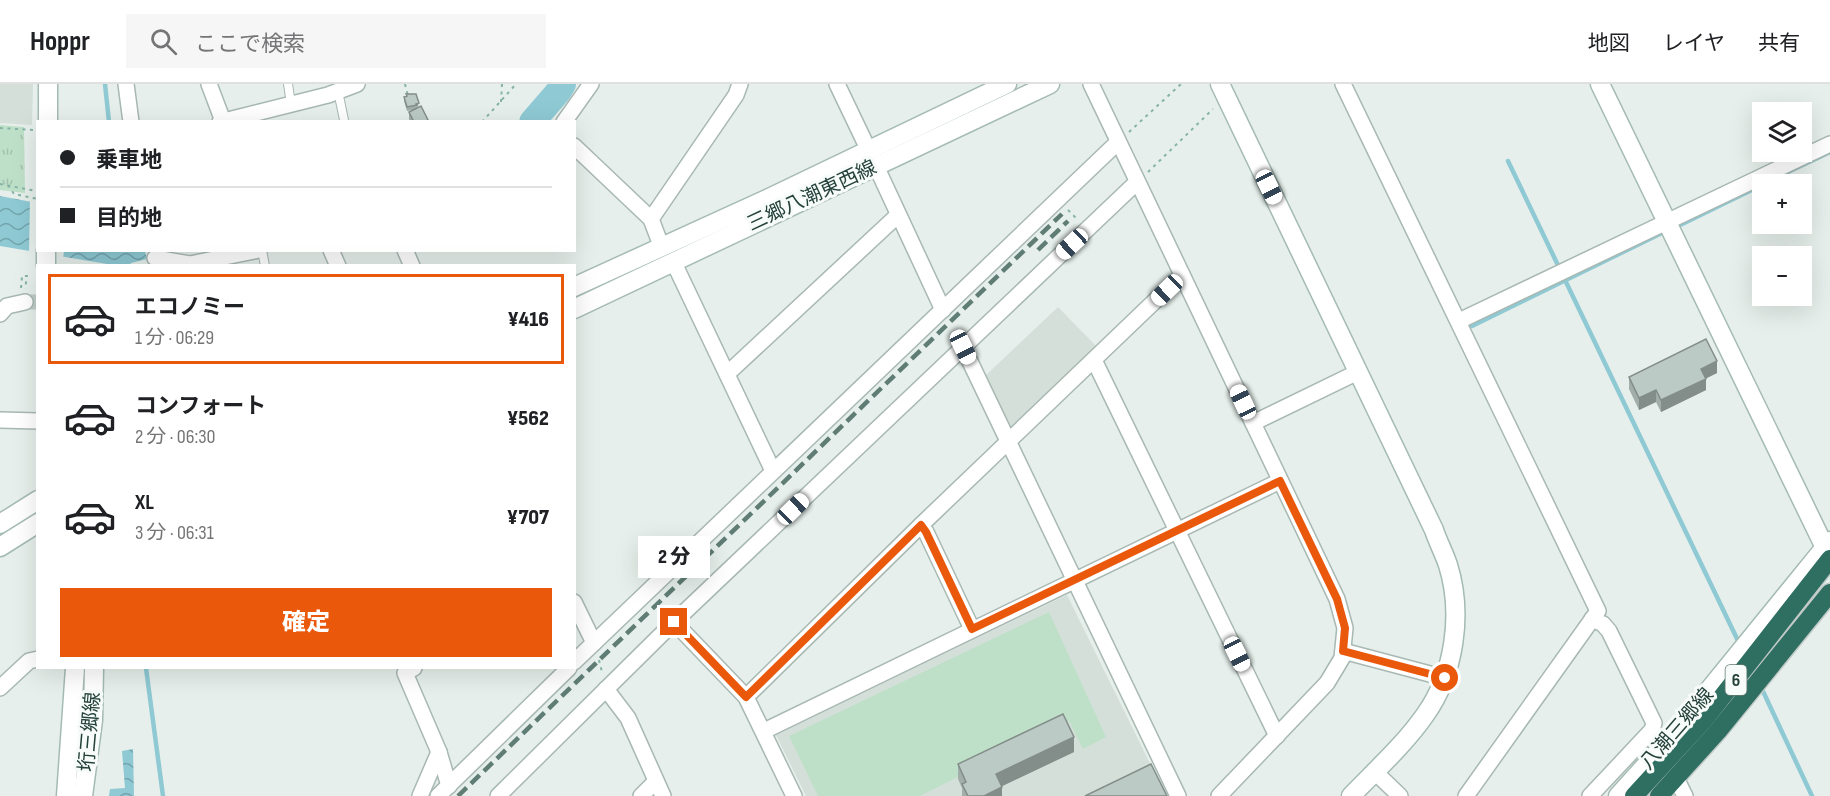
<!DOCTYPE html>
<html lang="ja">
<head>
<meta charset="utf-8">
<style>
	:root { --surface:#fff; --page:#f6f6f6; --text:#202124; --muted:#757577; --line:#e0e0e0; --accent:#ea580c }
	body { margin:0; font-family:"Sofia Sans Condensed","Noto Sans JP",sans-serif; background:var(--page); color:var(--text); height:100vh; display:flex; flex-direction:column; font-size:22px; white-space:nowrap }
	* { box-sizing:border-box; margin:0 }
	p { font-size:20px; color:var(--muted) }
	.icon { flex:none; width:33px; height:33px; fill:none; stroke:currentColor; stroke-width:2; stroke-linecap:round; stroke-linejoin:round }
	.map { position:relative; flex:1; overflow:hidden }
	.sheet { position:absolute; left:36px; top:180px; width:540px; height:405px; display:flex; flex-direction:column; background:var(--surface); border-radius:0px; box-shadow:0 6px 24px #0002 }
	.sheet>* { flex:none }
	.hud { position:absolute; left:36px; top:36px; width:540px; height:132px; border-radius:0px; box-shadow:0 6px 24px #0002; display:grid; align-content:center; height:132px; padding:0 24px; background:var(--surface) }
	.controls { position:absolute; left:1752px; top:18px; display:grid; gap:12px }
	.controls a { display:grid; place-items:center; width:60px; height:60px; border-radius:0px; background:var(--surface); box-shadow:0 6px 24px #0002; font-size:30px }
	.end { position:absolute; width:27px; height:27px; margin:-14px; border:8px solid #ea580c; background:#fff; box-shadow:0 0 0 3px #fff }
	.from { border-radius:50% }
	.bubble { position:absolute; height:42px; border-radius:0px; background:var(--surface); box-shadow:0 6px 24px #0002; font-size:20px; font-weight:800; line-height:42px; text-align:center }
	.car { position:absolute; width:18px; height:36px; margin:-18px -9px; border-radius:8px; box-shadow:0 0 4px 2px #0007; background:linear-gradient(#fff 24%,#345 0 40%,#fff 0 76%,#345 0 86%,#fff 0) }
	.hud b { display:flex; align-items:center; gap:21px; height:57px; font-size:22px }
	.hud b+b { border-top:2px solid var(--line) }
	.hud i { width:15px; height:15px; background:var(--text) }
	ul { padding:10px 0 0; list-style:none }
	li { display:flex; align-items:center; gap:18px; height:90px; margin:0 12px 9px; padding:0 12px; border:3px solid transparent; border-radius:0px }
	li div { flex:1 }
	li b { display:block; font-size:22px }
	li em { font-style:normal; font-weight:800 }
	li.active { border-color:var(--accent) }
	li>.icon { width:54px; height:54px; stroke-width:1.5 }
	.action { display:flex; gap:12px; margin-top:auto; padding:12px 24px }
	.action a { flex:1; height:69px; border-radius:0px; background:var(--accent); color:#fff; font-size:24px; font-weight:800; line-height:69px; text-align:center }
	header { display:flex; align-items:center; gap:36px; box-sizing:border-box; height:84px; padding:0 30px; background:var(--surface); border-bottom:2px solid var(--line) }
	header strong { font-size:28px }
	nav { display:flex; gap:33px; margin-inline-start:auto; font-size:21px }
	.search { width:420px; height:54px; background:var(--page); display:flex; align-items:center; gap:15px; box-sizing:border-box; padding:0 21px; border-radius:0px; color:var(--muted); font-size:22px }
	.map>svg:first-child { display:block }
	.built { fill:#d4dfda }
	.grass { fill:url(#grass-tufts) }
	.pitch { fill:#bfe0c8 }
	.water { fill:url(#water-waves) }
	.pier { fill:#e6efeb }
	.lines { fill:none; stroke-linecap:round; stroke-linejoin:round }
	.stream { stroke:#8ec9d4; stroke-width:4.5 }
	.river { stroke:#8ec9d4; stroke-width:26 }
	.street-tunnel { stroke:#bfccc8; stroke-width:15; stroke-dasharray:15 8; stroke-linecap:butt }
	.lane-casing { stroke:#a8b8b2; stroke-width:10 }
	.street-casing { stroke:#a8b8b2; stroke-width:18 }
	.secondary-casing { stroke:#a4bbb3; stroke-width:21 }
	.highway-casing { stroke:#c2cac8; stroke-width:21 }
	.path { stroke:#86b3a5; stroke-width:2; stroke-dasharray:3 4.5; stroke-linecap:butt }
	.lane { stroke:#fff; stroke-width:8 }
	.street { stroke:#fff; stroke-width:15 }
	.secondary { stroke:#fff; stroke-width:18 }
	.highway { stroke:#2f6f62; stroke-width:18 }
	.rail { stroke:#5f7d75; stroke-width:4.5; stroke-dasharray:12 6; stroke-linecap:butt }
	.wall { fill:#a1aea9 }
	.shaded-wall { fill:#838d89 }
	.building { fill:#bbcac4; stroke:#838d89; stroke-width:1.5 }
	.route { stroke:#ea580c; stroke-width:8 }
	.labels { text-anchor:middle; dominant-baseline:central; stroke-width:6; stroke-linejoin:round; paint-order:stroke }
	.shield { fill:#f7fbf9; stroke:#637a73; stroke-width:1.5 }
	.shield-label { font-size:18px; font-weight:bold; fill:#24423a }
	.street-label { font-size:20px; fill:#24423a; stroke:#f7fbf9 }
</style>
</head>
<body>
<header>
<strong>Hoppr</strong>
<div class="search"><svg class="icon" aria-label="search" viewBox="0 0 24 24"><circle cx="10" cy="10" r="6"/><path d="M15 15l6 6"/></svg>ここで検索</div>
<nav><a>地図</a><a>レイヤ</a><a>共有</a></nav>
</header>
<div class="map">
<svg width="1830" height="712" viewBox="0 0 1830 712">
	<defs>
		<pattern id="grass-tufts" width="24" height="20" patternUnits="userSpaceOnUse" patternTransform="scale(1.5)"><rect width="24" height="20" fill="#bfe0c8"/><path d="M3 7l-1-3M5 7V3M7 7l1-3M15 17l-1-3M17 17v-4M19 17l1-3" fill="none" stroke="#a4c1ad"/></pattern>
		<pattern id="water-waves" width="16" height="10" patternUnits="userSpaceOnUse" patternTransform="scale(1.5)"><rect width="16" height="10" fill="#8ec9d4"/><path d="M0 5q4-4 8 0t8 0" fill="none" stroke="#74a5ad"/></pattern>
	</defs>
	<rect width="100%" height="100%" fill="#e6efeb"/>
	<g class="built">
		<polygon points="0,0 33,0 32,41 0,39"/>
		<polygon points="1058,223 1097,263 1014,345 1008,344 983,294"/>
		<polygon points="1067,511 1166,712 806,712 776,651"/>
	</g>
	<polygon class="grass" points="0,41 24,43 25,109 0,106"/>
	<polygon class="pitch" points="1049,528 1106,653 1083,665 1069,637 920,712 818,712 789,652"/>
	<g class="water">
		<polygon points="0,112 37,119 38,166 145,167 147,175 131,179 130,181 108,181 107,180 0,162"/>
		<polygon points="133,665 134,712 109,712 110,705 125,704 122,667"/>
	</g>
	<polygon class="pier" points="30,114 38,116 38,166 64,167 63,175 29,170"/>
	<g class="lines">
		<g class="stream">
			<polyline points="105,0 109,38"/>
			<polyline points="1508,77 1740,561"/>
			<polyline points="1763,100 1830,68"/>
			<polyline points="1674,144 1762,101"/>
			<polyline points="1472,242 1666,147"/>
			<polyline points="146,584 163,712"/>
			<polyline points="1761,603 1812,712"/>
		</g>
		<polyline class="river" points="532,38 558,8 563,0"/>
		<polyline class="street-tunnel" points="25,218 38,218"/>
		<g class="lane-casing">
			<g id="lane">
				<polyline points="288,0 291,20"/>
				<polyline points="338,7 344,36"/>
				<polyline points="262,166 265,182"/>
			</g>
		</g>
		<g class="street-casing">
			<g id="street">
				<polyline points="126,0 131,38"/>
				<polyline points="209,0 223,37"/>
				<polyline points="837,0 869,67"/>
				<polyline points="1091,0 1337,515 1345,544 1342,574 1327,599 1219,712"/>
				<polyline points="1343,0 1598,527 1466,712"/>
				<polyline points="220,38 328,11 357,0"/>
				<polyline points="564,38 591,0"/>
				<polyline points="574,62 651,135 662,164"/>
				<polyline points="876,82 943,226"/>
				<polyline points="651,135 736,11 740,0"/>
				<polyline points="331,166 338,182"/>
				<polyline points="405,166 412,182"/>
				<polyline points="155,174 190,180 259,166"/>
				<polyline points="674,179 773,387"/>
				<polyline points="0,230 7,222 25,218"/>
				<polyline points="1459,237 1830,60"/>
				<polyline points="963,263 1178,712"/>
				<polyline points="1094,276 1277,652"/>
				<polyline points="727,290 898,131"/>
				<polyline points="0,336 38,337"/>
				<polyline points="1253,339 1358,288"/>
				<polyline points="921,441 926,448 972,545"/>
				<polyline points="574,518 594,559"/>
				<polyline points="674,538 746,613 794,712"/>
				<polyline points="1343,567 1445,594"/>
				<polyline points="574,578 1118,58"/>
				<polyline points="414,584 405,589 439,668 449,702"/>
				<polyline points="0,604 29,577 38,575"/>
				<polyline points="606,605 628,634 663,712"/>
				<polyline points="746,613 921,441 1182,191"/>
				<polyline points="764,647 1280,397"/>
				<polyline points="1374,687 1400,712"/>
				<polyline points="1678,698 1685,712"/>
				<polyline points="420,712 439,668"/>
				<polyline points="438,712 569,584"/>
				<polyline points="498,712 674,538 1137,98"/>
				<polyline points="641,712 656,697"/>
				<polyline points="1590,712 1652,646 1654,639 1609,547 1603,540 1592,535"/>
			</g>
		</g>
		<g class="secondary-casing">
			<g id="secondary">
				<path d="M1220,0l214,446c4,12 10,23 14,35 15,48 7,108 -23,150 -21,30 -49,55 -74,81"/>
				<polyline points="1600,0 1830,474"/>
				<polyline points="48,38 48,0"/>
				<polyline points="46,182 46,166"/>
				<polyline points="574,203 767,115 1007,0"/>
				<polyline points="574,225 1050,0"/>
				<polyline points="0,440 38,416"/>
				<polyline points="0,463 38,439"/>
				<polyline points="66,712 75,584"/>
				<polyline points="83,712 93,636 94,584"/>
				<polyline points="1618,712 1665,660 1830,457"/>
			</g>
		</g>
		<g class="highway-casing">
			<g id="highway">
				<polyline points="1634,712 1704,636 1830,475"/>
				<polyline points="1659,712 1718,647 1830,509"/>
			</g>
		</g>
		<g class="path">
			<polyline points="405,0 408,12"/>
			<polyline points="501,18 502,0"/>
			<polyline points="482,38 516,0"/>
			<polyline points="0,44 34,46"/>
			<polyline points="1129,48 1181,0"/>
			<polyline points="1148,88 1213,25"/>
			<polyline points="0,100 36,107"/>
			<polyline points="8,101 14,110 38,115"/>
			<polyline points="1068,126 1077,135"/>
			<polyline points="21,204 22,192 27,192 25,205"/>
			<polyline points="599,576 602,588"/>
		</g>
		<use href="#lane" class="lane"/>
		<use href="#street" class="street"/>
		<use href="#secondary" class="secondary"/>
		<use href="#highway" class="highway"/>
		<g class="rail">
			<polyline points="1038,166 1068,137"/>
			<polyline points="458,712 1062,130"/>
		</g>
	</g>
	<g class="wall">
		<polygon points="406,10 419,19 417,24 429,38 410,38 409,35 409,28 413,26 407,27 404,17 404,13 406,12"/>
		<polygon points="1717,289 1706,294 1706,306 1661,328 1656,318 1639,326 1629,305 1629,293"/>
		<polygon points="1074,668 1002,702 1002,712 962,712 962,704 958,695 958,680"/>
	</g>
	<g class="shaded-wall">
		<polygon points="1717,277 1717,289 1701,297 1701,285"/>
		<polygon points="1706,295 1706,306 1661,328 1661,316"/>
		<polygon points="1656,306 1656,318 1639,326 1639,314"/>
		<polygon points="1074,653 1074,668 996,705 996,690"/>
		<polygon points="1002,703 1002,712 984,712"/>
	</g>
	<g class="building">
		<polygon points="406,10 416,10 419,19 416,20 417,21 407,23 404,13 407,12"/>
		<polygon points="421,22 429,38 414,38 409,28"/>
		<polygon points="1706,255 1717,277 1701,285 1706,295 1661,316 1656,306 1639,314 1629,293"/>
		<polygon points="1063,630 1074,653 996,690 1002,703 984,712 968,712 962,700 966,698 958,680"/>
		<polygon points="1151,680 1167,712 1085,712"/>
	</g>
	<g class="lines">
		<polyline class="route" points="674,538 746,613 921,441 926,448 972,545 1280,397 1337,515 1345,544 1343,567 1445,594"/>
	</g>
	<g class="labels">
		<rect class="shield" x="1725.5" y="581" width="21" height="30" rx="4.5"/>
		<g class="shield-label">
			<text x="1736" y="596">6</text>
		</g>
		<g class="street-label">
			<text transform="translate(812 112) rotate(-25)">三郷八潮東西線</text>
			<text transform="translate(1677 645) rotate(-49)">八潮三郷線</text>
			<text transform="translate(90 648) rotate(-85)">垳三郷線</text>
		</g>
	</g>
</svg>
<div class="controls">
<a><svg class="icon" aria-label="layers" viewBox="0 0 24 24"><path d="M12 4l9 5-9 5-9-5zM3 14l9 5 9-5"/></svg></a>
<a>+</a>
<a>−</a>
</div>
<i class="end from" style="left:1445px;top:594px"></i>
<i class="end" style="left:674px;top:538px"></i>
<div class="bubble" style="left:638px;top:452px;width:72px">2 分</div>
<i class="car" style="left:1269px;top:103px;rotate:154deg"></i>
<i class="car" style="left:1072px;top:160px;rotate:227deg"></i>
<i class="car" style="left:1167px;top:206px;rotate:226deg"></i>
<i class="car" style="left:963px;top:263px;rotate:154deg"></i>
<i class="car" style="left:1243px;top:318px;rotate:335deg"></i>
<i class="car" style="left:793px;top:425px;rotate:46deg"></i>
<i class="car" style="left:1237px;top:570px;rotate:154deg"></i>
<div class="hud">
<b><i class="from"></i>乗車地</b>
<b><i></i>目的地</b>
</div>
<section class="sheet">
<ul>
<li class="active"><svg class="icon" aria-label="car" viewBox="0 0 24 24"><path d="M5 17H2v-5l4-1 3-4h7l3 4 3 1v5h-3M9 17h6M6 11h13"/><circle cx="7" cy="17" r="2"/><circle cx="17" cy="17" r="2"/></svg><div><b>エコノミー</b><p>1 分 · 06:29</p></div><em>¥416</em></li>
<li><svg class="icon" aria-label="car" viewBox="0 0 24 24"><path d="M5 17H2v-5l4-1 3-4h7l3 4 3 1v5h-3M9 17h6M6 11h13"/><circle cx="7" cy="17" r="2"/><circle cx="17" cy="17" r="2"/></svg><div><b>コンフォート</b><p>2 分 · 06:30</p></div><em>¥562</em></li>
<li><svg class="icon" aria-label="car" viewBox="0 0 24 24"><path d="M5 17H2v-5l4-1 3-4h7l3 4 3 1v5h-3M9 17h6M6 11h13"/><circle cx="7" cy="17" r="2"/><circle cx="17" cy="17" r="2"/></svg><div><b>XL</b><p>3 分 · 06:31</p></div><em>¥707</em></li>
</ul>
<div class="action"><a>確定</a></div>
</section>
</div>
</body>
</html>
